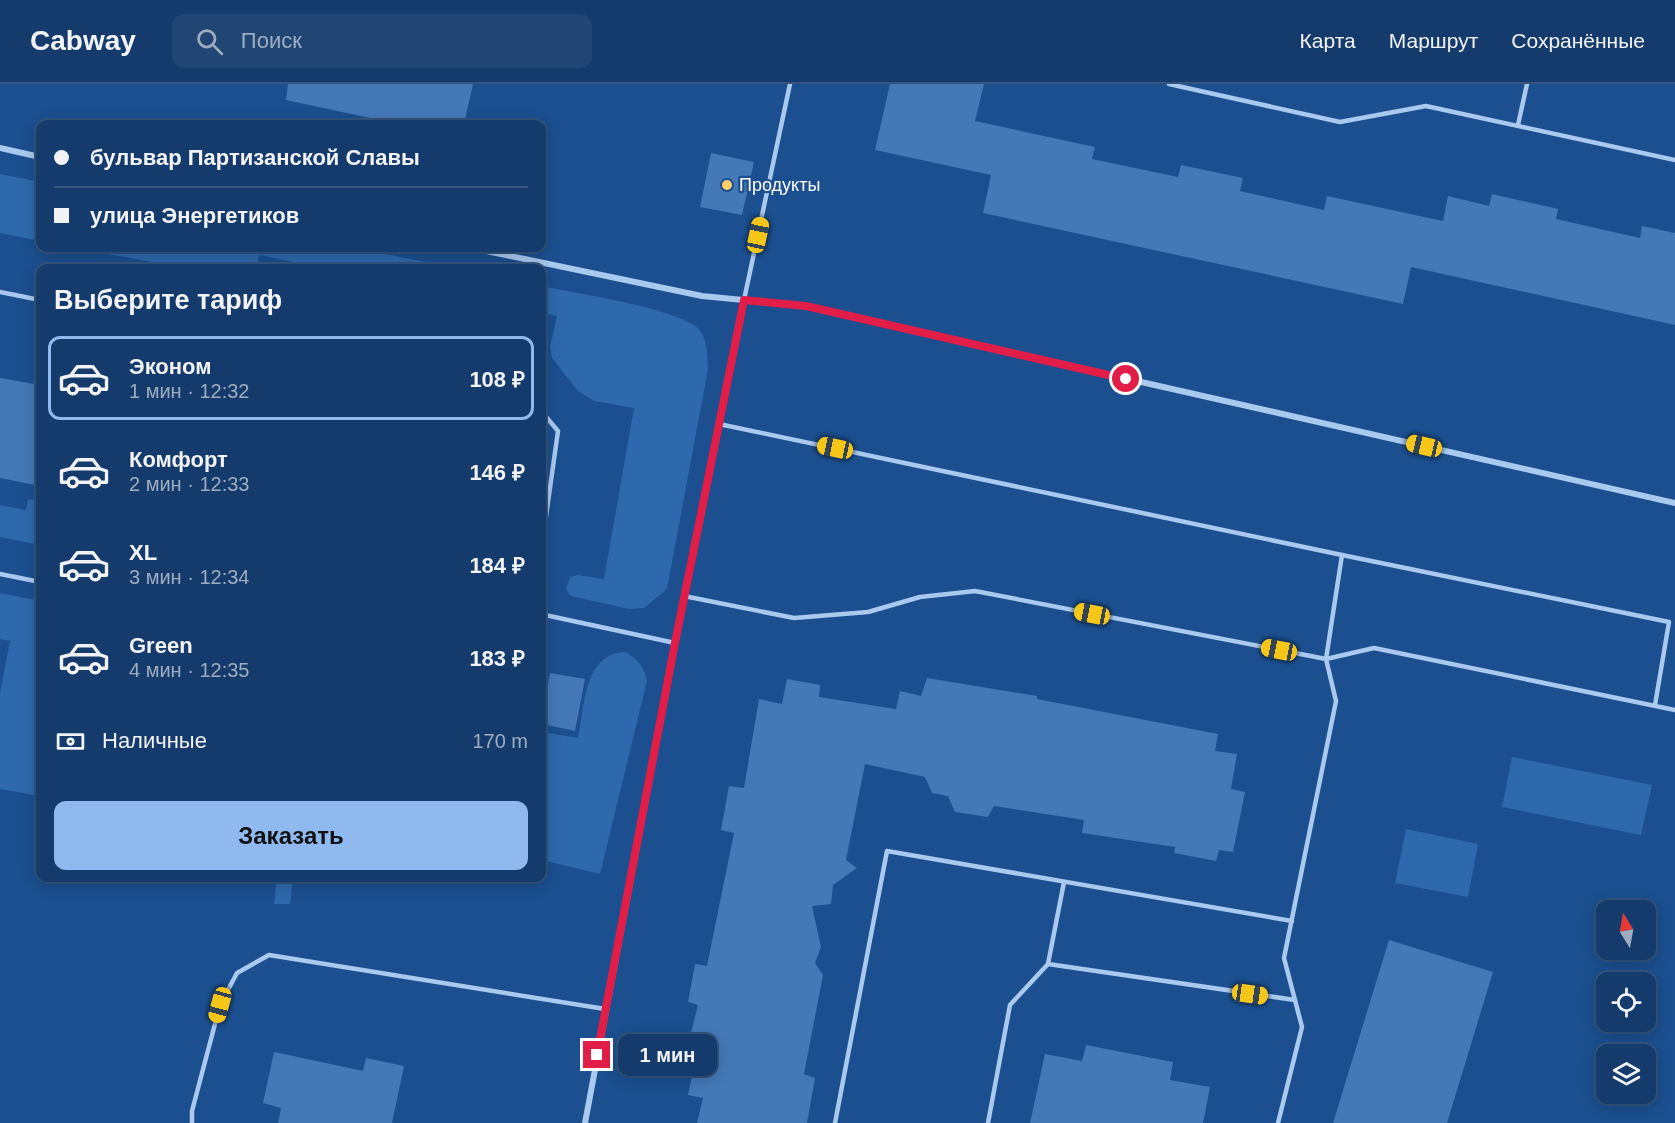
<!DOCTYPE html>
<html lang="ru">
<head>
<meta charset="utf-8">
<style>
	:root { --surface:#143b6b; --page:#214673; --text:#f1f3f6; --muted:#9dadc1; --line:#33557e; --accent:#90b9f0 }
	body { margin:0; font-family:Helvetica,sans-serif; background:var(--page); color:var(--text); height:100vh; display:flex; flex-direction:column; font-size:22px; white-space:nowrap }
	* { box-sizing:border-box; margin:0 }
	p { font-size:20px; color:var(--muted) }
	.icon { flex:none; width:33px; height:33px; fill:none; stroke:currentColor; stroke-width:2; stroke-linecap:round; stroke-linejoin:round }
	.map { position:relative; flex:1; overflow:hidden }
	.drawer { position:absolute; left:36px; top:180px; width:510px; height:618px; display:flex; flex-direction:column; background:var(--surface); border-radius:12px; box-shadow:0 3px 15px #0003,0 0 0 2px var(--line) }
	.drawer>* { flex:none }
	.hud { position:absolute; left:36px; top:36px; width:510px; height:132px; border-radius:12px; box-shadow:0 3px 15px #0003,0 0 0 2px var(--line); display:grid; align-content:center; height:132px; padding:0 18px; background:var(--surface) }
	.needle { width:39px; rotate:349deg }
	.fabs { position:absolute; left:1596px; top:816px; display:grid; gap:12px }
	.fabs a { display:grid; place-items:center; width:60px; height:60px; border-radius:12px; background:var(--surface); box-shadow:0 3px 15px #0003,0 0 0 2px var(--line); font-size:30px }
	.end { position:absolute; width:27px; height:27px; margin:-14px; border:8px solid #e11d48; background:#fff; box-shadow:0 0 0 3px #fff }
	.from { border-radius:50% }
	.bubble { position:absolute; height:42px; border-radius:12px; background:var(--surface); box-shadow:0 3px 15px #0003,0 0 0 2px var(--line); font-size:20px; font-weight:700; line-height:42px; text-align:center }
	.car { position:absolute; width:18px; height:36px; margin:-18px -9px; border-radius:8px; box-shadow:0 0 4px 2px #0007; background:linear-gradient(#f5c518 24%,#345 0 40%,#f5c518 0 76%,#345 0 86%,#f5c518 0) }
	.hud b { display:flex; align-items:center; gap:21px; height:57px; font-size:22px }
	.hud b+b { border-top:2px solid var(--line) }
	.hud i { width:15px; height:15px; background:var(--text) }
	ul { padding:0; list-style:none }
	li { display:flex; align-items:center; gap:18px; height:84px; margin:0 12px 9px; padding:0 6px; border:3px solid transparent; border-radius:12px }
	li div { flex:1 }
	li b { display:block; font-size:22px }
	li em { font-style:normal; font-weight:700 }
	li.active { border-color:var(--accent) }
	li>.icon { width:54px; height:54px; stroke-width:1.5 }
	h2 { padding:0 18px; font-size:27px; line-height:72px }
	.pay { display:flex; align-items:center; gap:15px; height:66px; padding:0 18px; font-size:22px }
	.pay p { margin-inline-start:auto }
	.cta { display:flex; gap:12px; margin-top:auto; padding:12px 18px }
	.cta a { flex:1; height:69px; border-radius:12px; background:var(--accent); color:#111; font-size:24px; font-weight:700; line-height:69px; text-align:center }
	header { display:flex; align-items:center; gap:36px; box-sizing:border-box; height:84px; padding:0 30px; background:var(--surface); border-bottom:2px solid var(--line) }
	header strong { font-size:28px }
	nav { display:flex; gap:33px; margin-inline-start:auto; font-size:21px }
	.search { width:420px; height:54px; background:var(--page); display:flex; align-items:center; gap:15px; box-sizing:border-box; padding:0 21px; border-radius:12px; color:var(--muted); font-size:22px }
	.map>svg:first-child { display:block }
	.green { fill:#2e69ad }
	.building { fill:#4478b7 }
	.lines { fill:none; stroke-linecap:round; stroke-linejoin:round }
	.service { stroke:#a9c9ee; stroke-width:4.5 }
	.minor { stroke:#a9c9ee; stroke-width:6 }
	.route { stroke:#e11d48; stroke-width:8 }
	.poi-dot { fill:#ffd166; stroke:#1b4f8f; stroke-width:2 }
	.labels { text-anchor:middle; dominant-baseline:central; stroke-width:4.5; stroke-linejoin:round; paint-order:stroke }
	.poi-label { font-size:18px; fill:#fff; stroke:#1b4f8f; text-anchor:start }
</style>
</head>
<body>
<header>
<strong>Cabway</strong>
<div class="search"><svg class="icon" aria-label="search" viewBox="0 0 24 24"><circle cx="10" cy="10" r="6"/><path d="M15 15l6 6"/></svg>Поиск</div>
<nav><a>Карта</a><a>Маршрут</a><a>Сохранённые</a></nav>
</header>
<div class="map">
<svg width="1675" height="1039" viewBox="0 0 1675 1039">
	<rect width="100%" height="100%" fill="#1b4f8f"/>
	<g class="green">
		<polygon points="0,90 40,98 40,157 0,149"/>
		<polygon points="75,164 355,164 456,184 323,184 259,171 256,184 185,184"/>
		<path d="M542,202c30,7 145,23 159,46 7,11 6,24 7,37l-41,220 -23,19 -15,1 -58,-13 -5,-7 4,-12 8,-2 26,4 30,-171 -40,-7 -16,-10 -26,-33 -2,-11 7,-31 -15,-4z"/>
		<polygon points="28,415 40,417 40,461 0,453 0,421 26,426"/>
		<polygon points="0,509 40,517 40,712 0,705 0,609 10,557 0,555"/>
		<path d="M626,568c13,9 18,14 21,29l-47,193 -58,-14v-128l36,6c7,-31 5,-85 48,-86z"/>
		<polygon points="1512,673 1652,701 1641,751 1502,723"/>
		<polygon points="1406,745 1478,760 1468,813 1395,799"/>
		<polygon points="277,794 293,794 290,820 274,820"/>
	</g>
	<g class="building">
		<polygon points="288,0 473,0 464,40 398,40 286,16"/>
		<polygon points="890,0 984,0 975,37 1095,63 1092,75 1178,93 1181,81 1243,94 1240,107 1324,126 1327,112 1443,137 1448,112 1489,122 1492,110 1558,125 1556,135 1640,154 1642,142 1675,149 1675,241 1411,183 1403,220 983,129 991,91 875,66"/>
		<polygon points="711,69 754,78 742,131 700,123"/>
		<polygon points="0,294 40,301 40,402 0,394"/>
		<polygon points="550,589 585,595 575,647 542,640"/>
		<polygon points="927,594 1037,612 1037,615 1218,650 1215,667 1237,670 1231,705 1245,708 1233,768 1219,766 1216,777 1174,769 1175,763 1082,749 1084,736 994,722 988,733 955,728 948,712 932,709 925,693 865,680 846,776 857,784 833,801 831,820 812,822 821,863 815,879 823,891 804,990 815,994 807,1039 697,1039 703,1014 688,1011 692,992 681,989 698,921 688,918 695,880 707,882 734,749 721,746 729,702 744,704 759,615 782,620 787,595 820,601 819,613 896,625 900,607 921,612"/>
		<polygon points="1389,856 1493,888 1447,1039 1333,1039"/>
		<polygon points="1086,961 1173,978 1170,996 1210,1003 1203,1039 1030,1039 1045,970 1082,977"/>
		<polygon points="274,968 363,987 366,974 404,982 392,1039 278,1039 281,1024 263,1019"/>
	</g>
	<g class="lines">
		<g class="service">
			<polyline points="1169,0 1340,38 1426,22 1675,76"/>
			<polyline points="1518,41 1527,0"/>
			<polyline points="0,208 40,216"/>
			<polyline points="744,216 790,0"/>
			<polyline points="542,328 558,347 542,461"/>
			<polyline points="719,340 1342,471"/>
			<polyline points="0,490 40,498"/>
			<polyline points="684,512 794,534 868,528 920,513 975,507 1326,575 1374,564 1675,626"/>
			<polyline points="542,527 545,531 675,559"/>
			<polyline points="1048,880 1064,798"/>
			<polyline points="192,1039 192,1027 220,921 237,889 269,871 605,925"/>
			<polyline points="835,1039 887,767 1292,837"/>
			<polyline points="988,1039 1010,921 1048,880 1295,916"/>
			<polyline points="1278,1039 1302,943 1284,874 1336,617 1326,575 1342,471 1669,538 1655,621"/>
		</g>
		<g class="minor">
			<polyline points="0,64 40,73"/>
			<polyline points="472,164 702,212 806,222 1675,419"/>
			<polyline points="585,1039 675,559 744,216"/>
		</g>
	</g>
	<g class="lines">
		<polyline class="route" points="597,971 675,559 744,216 806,222 1126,295"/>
	</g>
	<circle class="poi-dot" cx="727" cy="101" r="6"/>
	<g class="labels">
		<g class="poi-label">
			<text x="739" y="101">Продукты</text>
		</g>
	</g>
</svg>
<div class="fabs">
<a><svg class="needle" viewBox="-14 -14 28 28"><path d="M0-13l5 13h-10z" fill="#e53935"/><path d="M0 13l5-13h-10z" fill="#9dadc1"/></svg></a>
<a><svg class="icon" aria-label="locate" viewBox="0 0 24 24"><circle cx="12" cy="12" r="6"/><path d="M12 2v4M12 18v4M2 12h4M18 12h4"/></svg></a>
<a><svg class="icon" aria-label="layers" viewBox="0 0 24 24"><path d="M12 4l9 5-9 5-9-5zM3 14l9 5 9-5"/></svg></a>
</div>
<i class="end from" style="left:1126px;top:295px"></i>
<i class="end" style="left:597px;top:971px"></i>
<div class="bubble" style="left:618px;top:950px;width:99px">1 мин</div>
<i class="car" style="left:758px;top:151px;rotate:12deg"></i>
<i class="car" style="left:1424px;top:362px;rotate:283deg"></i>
<i class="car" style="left:835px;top:364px;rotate:282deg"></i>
<i class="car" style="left:1092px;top:530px;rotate:281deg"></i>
<i class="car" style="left:1279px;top:566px;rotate:281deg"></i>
<i class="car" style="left:1250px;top:910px;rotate:98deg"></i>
<i class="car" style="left:220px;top:921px;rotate:195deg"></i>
<div class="hud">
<b><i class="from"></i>бульвар Партизанской Славы</b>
<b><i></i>улица Энергетиков</b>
</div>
<section class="drawer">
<h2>Выберите тариф</h2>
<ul>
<li class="active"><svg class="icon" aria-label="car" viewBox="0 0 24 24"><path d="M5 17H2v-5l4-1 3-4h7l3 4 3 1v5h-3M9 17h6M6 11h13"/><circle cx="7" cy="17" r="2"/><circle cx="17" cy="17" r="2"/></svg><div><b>Эконом</b><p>1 мин · 12:32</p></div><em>108 ₽</em></li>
<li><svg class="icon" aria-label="car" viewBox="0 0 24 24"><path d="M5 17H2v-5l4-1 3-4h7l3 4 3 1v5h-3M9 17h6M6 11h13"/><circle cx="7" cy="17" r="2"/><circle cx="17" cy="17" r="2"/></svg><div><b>Комфорт</b><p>2 мин · 12:33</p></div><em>146 ₽</em></li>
<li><svg class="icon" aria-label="car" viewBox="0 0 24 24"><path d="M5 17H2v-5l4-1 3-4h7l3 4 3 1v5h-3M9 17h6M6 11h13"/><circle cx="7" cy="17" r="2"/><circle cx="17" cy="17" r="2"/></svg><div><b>XL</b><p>3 мин · 12:34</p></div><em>184 ₽</em></li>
<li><svg class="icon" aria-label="car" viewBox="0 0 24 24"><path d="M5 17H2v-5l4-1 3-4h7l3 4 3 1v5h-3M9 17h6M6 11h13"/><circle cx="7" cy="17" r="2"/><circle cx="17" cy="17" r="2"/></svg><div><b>Green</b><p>4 мин · 12:35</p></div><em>183 ₽</em></li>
</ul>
<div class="pay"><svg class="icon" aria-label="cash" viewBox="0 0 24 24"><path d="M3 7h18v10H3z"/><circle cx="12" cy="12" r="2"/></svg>Наличные<p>170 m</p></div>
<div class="cta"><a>Заказать</a></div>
</section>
</div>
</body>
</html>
